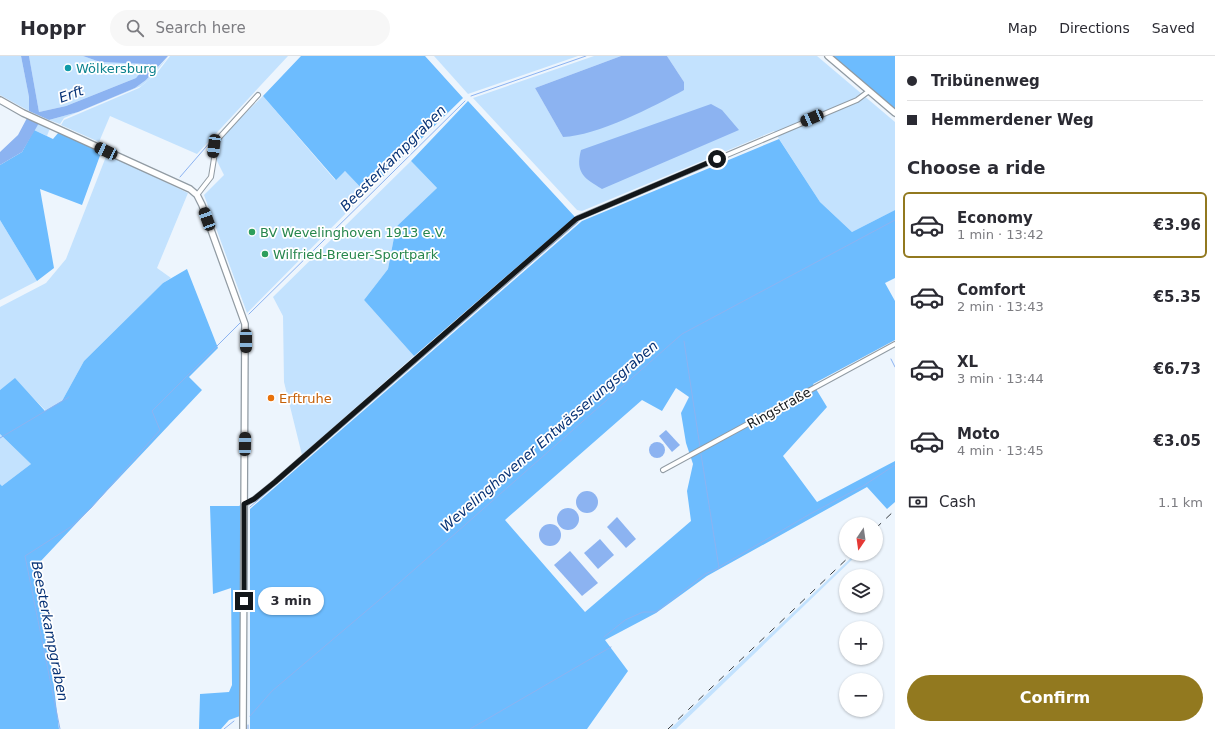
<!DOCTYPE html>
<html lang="en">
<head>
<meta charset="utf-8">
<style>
	:root { --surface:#fff; --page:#f7f7f7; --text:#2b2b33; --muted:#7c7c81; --line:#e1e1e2; --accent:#92791f }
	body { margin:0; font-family:"DejaVu Sans",sans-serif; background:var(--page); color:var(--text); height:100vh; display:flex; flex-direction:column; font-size:15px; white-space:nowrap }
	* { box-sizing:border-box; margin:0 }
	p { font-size:13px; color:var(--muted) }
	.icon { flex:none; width:22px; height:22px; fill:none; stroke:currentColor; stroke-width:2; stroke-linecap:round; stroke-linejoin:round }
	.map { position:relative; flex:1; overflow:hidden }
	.drawer { display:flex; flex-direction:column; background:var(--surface); width:320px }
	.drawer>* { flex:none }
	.banner { display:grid; align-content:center; height:88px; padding:0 12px; background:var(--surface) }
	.needle { width:26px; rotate:193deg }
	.fabs { position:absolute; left:839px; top:461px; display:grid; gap:8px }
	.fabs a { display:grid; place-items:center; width:44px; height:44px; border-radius:50%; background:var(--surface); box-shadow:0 1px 3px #0004; font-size:20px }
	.end { position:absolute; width:18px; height:18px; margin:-9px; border:5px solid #13171a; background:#fff; box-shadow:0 0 0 2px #fff }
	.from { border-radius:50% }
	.bubble { position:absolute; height:28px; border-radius:14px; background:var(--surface); box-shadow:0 1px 3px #0004; font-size:13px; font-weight:700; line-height:28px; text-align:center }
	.car { position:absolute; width:12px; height:24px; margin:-12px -6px; border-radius:5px; box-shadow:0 0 3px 1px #0007; background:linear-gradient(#222 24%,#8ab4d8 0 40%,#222 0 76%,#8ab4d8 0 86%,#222 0) }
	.banner b { display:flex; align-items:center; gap:14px; height:38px; font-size:15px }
	.banner b+b { border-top:1px solid var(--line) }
	.banner i { width:10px; height:10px; background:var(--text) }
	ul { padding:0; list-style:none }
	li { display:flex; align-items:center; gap:12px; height:66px; margin:0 8px 6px; padding:0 4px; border:2px solid transparent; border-radius:6px }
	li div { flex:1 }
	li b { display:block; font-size:15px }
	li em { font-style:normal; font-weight:700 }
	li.selected { border-color:var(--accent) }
	li>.icon { width:36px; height:36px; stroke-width:1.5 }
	h2 { padding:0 12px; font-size:18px; line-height:48px }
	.pay { display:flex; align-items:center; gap:10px; height:44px; padding:0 12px; font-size:15px }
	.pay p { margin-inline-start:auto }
	.primary-button { display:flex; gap:8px; margin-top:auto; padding:8px 12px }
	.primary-button a { flex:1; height:46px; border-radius:24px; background:var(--accent); color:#fff; font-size:16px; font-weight:700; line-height:46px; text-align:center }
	header { display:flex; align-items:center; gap:24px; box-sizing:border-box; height:56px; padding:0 20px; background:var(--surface); border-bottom:1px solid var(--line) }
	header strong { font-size:19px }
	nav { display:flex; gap:22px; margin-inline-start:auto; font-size:14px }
	.search { width:280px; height:36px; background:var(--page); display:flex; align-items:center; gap:10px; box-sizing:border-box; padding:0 14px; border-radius:22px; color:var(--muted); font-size:15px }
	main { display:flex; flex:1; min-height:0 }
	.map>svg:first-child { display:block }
	.green { fill:#c3e2fe }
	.forest { fill:#6dbcfe; fill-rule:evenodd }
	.water { fill:#8cb3f1 }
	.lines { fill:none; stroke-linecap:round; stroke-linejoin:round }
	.stream { stroke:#8cb3f1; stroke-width:1 }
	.street-casing { stroke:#919ba3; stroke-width:6 }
	.secondary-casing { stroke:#919ba3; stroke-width:8 }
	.street { stroke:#fff; stroke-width:4 }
	.secondary { stroke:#fff; stroke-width:5.5 }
	.rail { stroke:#373c40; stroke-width:1; stroke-dasharray:7 7; stroke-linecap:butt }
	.route { stroke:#13171a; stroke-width:5 }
	.culture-dot { fill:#0f9aa8; stroke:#fff; stroke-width:1.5 }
	.leisure-dot { fill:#2e9e5b; stroke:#fff; stroke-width:1.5 }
	.food-dot { fill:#e8710a; stroke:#fff; stroke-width:1.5 }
	.labels { text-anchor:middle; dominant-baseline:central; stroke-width:3.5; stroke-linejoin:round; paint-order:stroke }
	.culture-label { font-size:13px; fill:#0d838f; stroke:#fff; text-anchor:start }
	.leisure-label { font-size:13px; fill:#27864d; stroke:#fff; text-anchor:start }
	.food-label { font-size:13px; fill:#c56008; stroke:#fff; text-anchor:start }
	.street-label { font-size:13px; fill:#13171a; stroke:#fff }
	.water-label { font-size:14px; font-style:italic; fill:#083376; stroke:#fff }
</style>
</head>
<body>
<header>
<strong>Hoppr</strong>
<div class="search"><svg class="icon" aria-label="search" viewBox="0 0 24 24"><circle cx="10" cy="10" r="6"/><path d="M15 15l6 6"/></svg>Search here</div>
<nav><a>Map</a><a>Directions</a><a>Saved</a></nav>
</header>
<main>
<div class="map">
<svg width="895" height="673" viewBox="0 0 895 673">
	<rect width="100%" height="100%" fill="#edf5fd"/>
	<g class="green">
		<polygon points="0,0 21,0 29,41 29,55 0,39"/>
		<polygon points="29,0 83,0 100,6 145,8 146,10 136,22 66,50 39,56"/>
		<polygon points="169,0 150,23 141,30 64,62 60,68 49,64 78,56 135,32 146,24"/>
		<polygon points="170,0 288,0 197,98 110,60 99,86 61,69 64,64 139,32 157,17"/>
		<polygon points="434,0 578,0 468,38"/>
		<polygon points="594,0 621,0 535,32 563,81 684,26 667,0 817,0 895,66 895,154 852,176 820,146 774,75 582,155 577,154 473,42"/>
		<polygon points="263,40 335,124 345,115 366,137 247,257 204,139 224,119 216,103 217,85"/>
		<polygon points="39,67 50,72 47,80 34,74"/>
		<polygon points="107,98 188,137 157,212 171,222 163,227 84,305 62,345 46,355 15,323 0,334 0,251 46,227 66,203"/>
		<polygon points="411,105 437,132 396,171 388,213 364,244 414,300 302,399 284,326 283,260 273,241"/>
		<polygon points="0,164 37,225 0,244"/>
		<polygon points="0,378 31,408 2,430 0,428"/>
		<polygon points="855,498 858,498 676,673 670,673"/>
	</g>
	<g class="forest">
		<polygon points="301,0 425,0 463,42 366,137 345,115 336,124 263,40"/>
		<polygon points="833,0 895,0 895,54"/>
		<polygon points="468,45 575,161 414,300 364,244 388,213 396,171 437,132 411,105"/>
		<polygon points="34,74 53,83 59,76 102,94 82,149 40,133 54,212 37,225 0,164 0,109 22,96"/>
		<path d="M779,83l41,63 32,30 43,-22v68l-10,5 10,18v39l-82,44 14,23 -44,49 34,46 78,-41v41l-8,7 -20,-22 -160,89 -51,37 -51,27 23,31 -41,58h-337v-220l332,-288zM676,332l13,9 -8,16 5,30 7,21 -6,27 4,30 -106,91 -80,-92 137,-120 20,11z"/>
		<polygon points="187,213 218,292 189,321 202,334 39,507 59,673 0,673 0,428 2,430 31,408 0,378 0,334 15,322 45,355 62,345 84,305 163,227"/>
		<polygon points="242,448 240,660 229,664 221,673 199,673 200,638 229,636 232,629 231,532 213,538 210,450 239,450"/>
	</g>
	<g class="water">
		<polygon points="21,0 29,0 39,56 66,50 136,22 146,10 145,8 100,6 83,0 168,0 146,24 135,32 78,56 49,64 29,55 29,41"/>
		<path d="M621,0h46l17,26v8c-29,16 -88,46 -121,47l-28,-49z"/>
		<path d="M711,48l11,6 17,20 -137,59c-18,-11 -27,-16 -21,-39z"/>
		<polygon points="27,62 39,67 22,96 0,109 0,96 18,79"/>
		<polygon points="666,374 680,389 672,396 659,380"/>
		<circle cx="657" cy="394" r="8"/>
		<circle cx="587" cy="446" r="11"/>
		<circle cx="568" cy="463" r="11"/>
		<polygon points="617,461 636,483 626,492 607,471"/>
		<circle cx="550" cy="479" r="11"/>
		<polygon points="600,483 614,499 598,513 584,497"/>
		<polygon points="570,495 598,527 582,540 554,509"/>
	</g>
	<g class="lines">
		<g class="stream">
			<polyline points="471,40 586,0"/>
			<polyline points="180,121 212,84"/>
			<polyline points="249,258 465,45"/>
			<polyline points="684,285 700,391"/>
			<polyline points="891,303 895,311"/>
			<polyline points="0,382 69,341"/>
			<polyline points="250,451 578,166"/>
			<polyline points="719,511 810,458 863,430 895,409"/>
			<polyline points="604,581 625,564 643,556 656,556 705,518 719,512 701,398"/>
			<polyline points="250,660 272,635 391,534 682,278 895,164"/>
			<polyline points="248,669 248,673"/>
			<polyline points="60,673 25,500 72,470 91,452 160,374 152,355 240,267"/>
			<polyline points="224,673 234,665"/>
			<polyline points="470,673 611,591"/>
		</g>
		<g class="street-casing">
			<g id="street">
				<polyline points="197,139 211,121 217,84 258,39"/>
				<polyline points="663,414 895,288"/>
				<polyline points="245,448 254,443 275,426 578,162 857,44 869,35"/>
			</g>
		</g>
		<g class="secondary-casing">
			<g id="secondary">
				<polyline points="828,0 895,57"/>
				<polyline points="0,44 23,57 190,133 197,139 202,149 245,268 243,673"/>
			</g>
		</g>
		<use href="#street" class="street"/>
		<use href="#secondary" class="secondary"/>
		<g class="rail">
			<polyline points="876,472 895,454"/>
			<polyline points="668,673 852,498"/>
		</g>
	</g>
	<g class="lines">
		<polyline class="route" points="244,545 244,448 254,443 275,426 576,163 717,103"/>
	</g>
	<circle class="culture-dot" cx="68" cy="12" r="4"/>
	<g class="leisure-dot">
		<circle cx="252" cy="176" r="4"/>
		<circle cx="265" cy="198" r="4"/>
	</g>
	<circle class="food-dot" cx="271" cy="342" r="4"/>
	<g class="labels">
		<g class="culture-label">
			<text x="76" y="12">Wölkersburg</text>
		</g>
		<g class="leisure-label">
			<text x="260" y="176">BV Wevelinghoven 1913 e.V.</text>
			<text x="273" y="198">Wilfried-Breuer-Sportpark</text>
		</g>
		<g class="food-label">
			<text x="279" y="342">Erftruhe</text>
		</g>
		<g class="street-label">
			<text transform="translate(779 352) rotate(-29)">Ringstraße</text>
		</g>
		<g class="water-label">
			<text transform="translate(71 38) rotate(-20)">Erft</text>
			<text transform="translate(393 102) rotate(-45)">Beesterkampgraben</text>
			<text transform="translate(549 380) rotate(-41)">Wevelinghovener Entwässerungsgraben</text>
			<text transform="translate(50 575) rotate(79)">Beesterkampgraben</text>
		</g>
	</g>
</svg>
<div class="fabs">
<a><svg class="needle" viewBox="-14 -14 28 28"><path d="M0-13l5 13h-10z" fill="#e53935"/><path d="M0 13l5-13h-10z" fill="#7c7c81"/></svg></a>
<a><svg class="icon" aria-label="layers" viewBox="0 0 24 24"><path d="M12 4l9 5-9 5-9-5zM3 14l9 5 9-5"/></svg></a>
<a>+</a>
<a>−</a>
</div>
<i class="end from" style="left:717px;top:103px"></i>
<i class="end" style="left:244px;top:545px"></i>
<div class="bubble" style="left:258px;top:531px;width:66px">3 min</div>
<i class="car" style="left:812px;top:62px;rotate:247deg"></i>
<i class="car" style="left:214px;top:90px;rotate:187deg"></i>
<i class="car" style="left:106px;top:95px;rotate:295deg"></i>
<i class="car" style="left:207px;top:163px;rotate:340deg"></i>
<i class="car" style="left:246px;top:285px;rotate:180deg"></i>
<i class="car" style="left:245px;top:388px;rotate:1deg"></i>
</div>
<section class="drawer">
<div class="banner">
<b><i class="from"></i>Tribünenweg</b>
<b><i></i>Hemmerdener Weg</b>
</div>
<h2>Choose a ride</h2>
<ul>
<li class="selected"><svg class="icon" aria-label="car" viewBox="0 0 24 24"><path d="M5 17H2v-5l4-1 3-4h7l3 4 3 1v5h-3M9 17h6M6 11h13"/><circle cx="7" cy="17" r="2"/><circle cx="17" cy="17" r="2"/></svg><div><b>Economy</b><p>1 min · 13:42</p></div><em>€3.96</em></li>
<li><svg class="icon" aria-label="car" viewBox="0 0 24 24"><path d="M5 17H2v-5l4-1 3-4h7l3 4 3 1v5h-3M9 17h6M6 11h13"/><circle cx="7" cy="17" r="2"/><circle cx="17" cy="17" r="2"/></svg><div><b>Comfort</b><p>2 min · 13:43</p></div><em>€5.35</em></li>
<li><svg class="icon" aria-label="car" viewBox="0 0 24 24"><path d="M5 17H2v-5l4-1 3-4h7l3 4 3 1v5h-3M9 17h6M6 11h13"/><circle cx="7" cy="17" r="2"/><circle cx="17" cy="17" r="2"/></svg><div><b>XL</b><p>3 min · 13:44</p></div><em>€6.73</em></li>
<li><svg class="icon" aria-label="car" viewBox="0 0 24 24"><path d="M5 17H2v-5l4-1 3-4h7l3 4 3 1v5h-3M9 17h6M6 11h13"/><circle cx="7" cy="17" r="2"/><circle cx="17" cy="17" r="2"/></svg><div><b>Moto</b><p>4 min · 13:45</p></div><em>€3.05</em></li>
</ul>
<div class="pay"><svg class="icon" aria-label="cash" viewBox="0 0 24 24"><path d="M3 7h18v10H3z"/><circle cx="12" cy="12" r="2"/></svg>Cash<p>1.1 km</p></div>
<div class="primary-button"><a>Confirm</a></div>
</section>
</main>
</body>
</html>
